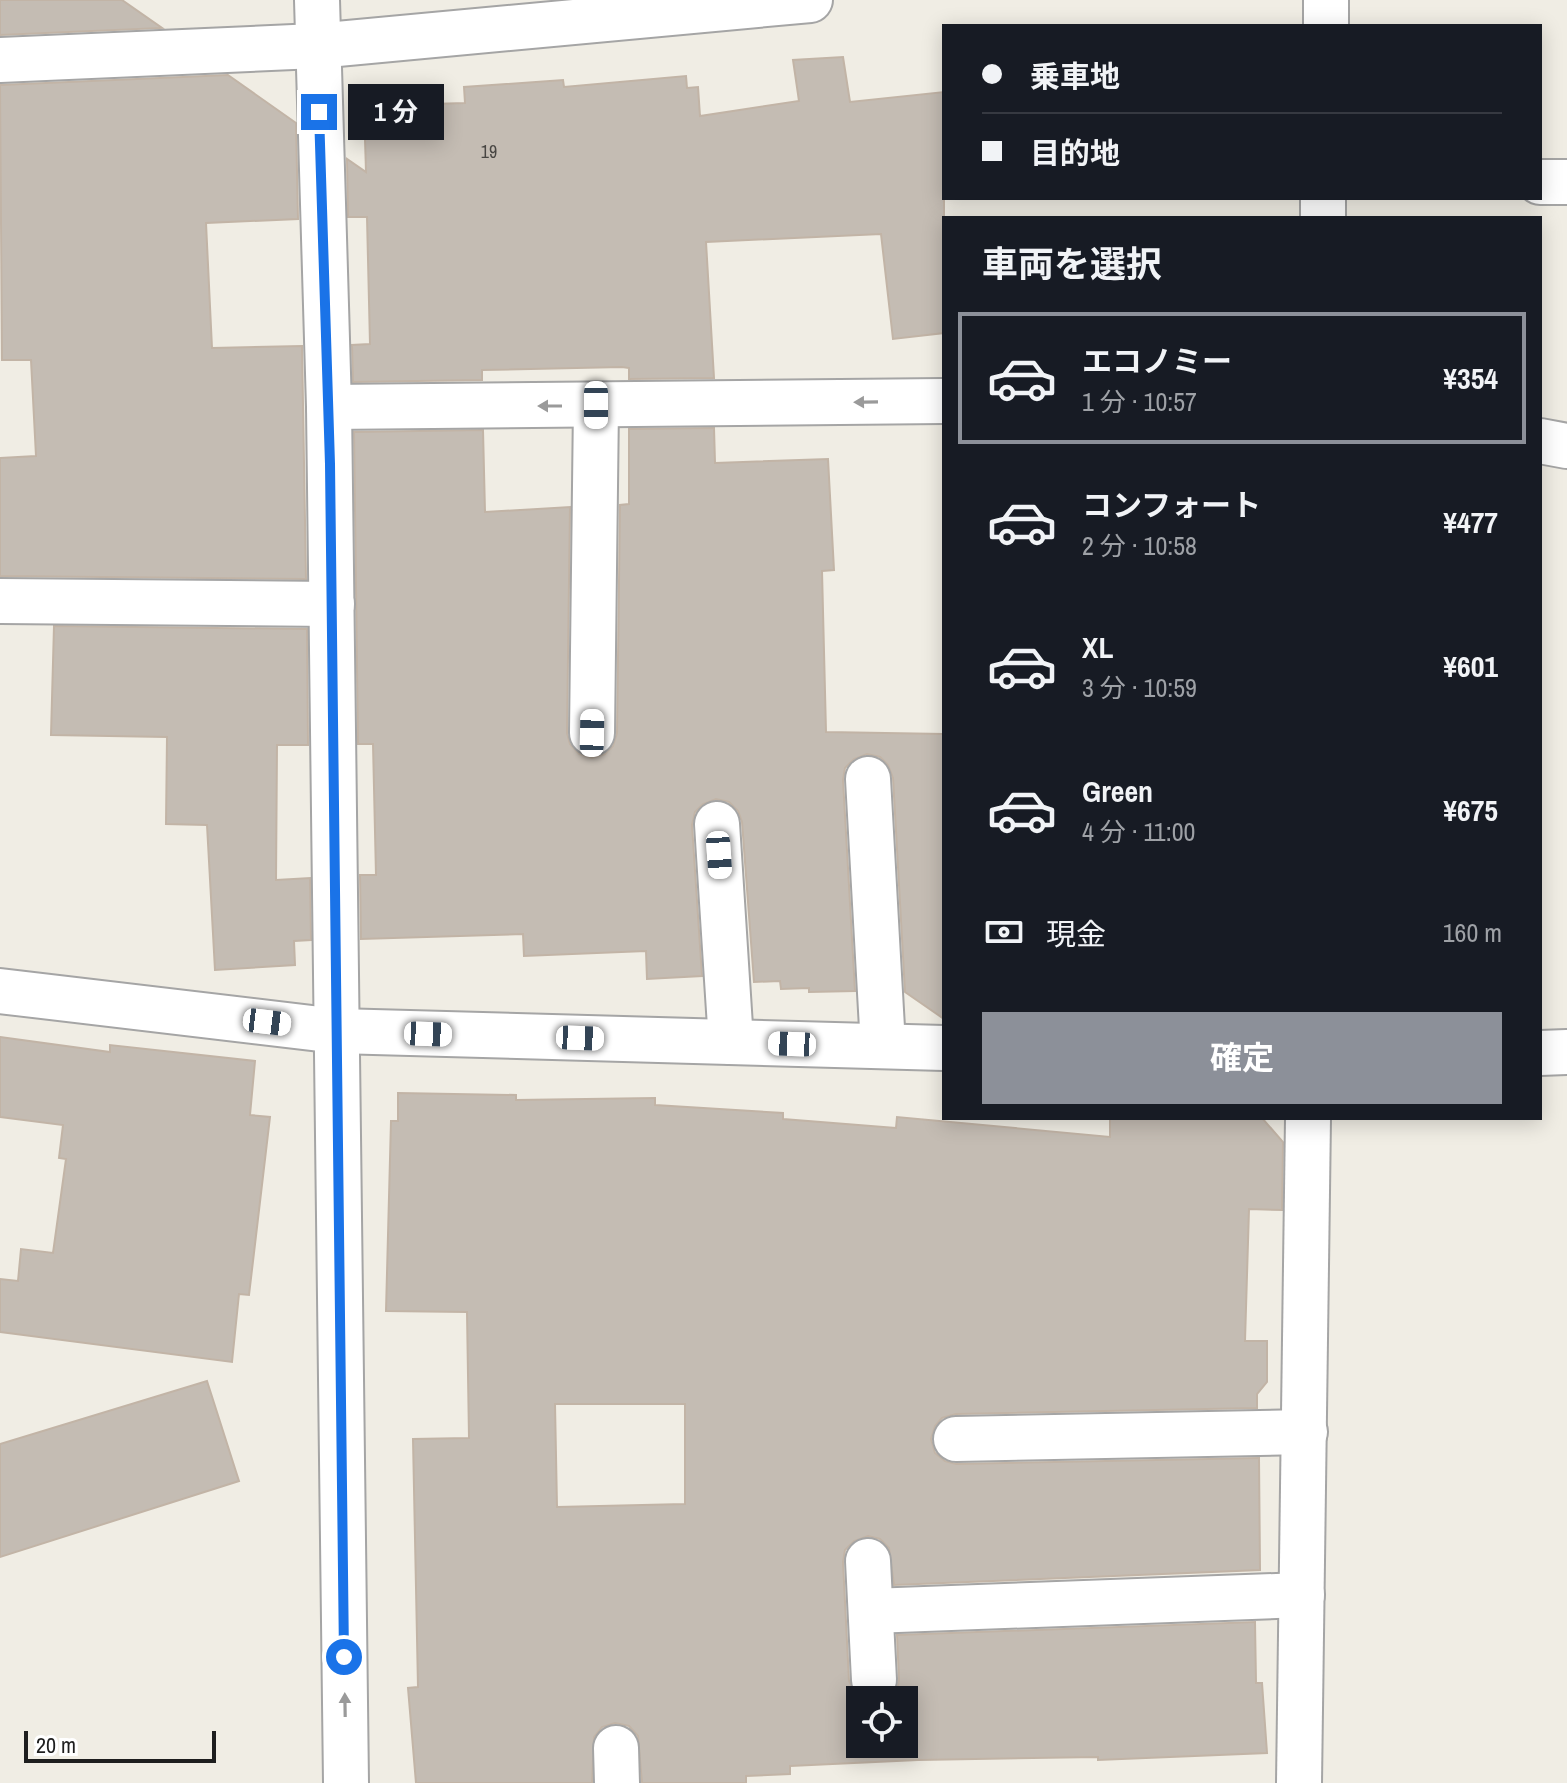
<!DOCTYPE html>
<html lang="ja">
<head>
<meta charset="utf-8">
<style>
	:root { --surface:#171b24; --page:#20242c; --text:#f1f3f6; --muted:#9ea1a6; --line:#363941; --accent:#8c9099 }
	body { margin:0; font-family:"Archivo Narrow","Noto Sans JP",sans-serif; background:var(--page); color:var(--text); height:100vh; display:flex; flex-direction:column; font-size:30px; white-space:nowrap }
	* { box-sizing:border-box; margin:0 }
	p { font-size:26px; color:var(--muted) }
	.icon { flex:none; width:44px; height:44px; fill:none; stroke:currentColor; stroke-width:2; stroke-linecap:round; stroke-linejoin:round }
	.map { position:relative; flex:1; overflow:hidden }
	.drawer { position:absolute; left:942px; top:216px; width:600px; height:904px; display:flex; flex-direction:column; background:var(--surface); border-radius:0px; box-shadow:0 4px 20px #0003 }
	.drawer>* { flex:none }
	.banner { position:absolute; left:942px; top:24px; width:600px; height:176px; border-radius:0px; box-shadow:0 4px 20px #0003; display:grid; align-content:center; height:176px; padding:0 40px; background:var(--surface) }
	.controls { position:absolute; left:846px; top:1686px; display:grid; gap:16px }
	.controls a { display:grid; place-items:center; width:72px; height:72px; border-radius:0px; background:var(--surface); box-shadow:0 4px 20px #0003; font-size:40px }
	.scale { position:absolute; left:24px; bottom:20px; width:192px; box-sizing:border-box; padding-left:8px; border:4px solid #1e1e1e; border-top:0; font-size:22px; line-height:28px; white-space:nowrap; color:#1e1e1e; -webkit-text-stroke:6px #fff; paint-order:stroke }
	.end { position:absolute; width:36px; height:36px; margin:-18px; border:10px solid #1a73e8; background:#fff; box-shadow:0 0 0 4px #fff }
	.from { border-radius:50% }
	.bubble { position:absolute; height:56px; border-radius:0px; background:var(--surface); box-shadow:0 4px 20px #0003; font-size:26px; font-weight:700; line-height:56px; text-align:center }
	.car { position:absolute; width:24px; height:48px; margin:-24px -12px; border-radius:10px; box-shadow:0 0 6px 2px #0007; background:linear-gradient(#fff 24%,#345 0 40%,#fff 0 76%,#345 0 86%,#fff 0) }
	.banner b { display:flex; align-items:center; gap:28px; height:76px; font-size:30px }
	.banner b+b { border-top:2px solid var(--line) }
	.banner i { width:20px; height:20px; background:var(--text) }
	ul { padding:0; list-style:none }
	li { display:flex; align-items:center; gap:24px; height:132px; margin:0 16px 12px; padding:0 24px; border:4px solid transparent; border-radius:0px }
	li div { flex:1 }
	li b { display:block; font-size:30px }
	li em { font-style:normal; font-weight:700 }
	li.on { border-color:var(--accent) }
	li>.icon { width:72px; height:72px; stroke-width:1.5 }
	h2 { padding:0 40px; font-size:36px; line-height:96px }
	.pay { display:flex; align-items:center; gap:20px; height:88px; padding:0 40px; font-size:30px }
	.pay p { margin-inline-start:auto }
	.primary-button { display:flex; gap:16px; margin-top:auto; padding:16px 40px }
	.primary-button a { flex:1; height:92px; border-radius:0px; background:var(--accent); color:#fff; font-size:32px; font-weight:700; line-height:92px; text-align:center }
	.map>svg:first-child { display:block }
	.building { fill:#c4bcb3; stroke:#c2b4a6; stroke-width:2; fill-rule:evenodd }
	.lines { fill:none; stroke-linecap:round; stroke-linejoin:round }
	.minor-casing { stroke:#a5a5a5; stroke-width:48 }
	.minor { stroke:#fff; stroke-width:44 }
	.oneway { fill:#9a9a9a }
	.route { stroke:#1a73e8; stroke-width:10 }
	.labels { text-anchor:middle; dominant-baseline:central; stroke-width:6; stroke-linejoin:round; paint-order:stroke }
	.number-label { font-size:18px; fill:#484643 }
</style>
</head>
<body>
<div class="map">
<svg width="1567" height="1783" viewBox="0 0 1567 1783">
	<rect width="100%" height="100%" fill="#f0ede4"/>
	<g class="building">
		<polygon points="0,0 122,0 162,28 0,35"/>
		<polygon points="843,57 850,102 944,92 944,333 893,339 881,234 706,242 714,378 629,379 629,368 622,367 482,370 482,380 353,382 352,345 370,344 367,217 348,217 347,159 366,172 364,106 465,103 464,87 563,80 564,87 686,76 687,88 698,87 700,116 799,101 793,60"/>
		<polygon points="228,75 296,123 298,219 206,223 212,348 302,346 306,579 0,576 0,458 36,456 31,360 2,360 0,85"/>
		<polygon points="714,428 715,463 828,459 834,570 822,571 826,732 944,734 944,1019 905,992 893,778 888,765 880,757 867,754 854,759 845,768 843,780 855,991 809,992 809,988 781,989 780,981 754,982 742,822 738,811 729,802 716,799 703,804 695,812 692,825 702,976 647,979 646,951 524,956 523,934 361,939 360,875 376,875 373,744 358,744 354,432 483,430 485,512 570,507 567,733 570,744 579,754 592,758 605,754 613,746 617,733 620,505 629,504 629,429"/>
		<polygon points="54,626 307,629 308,745 277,745 276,880 310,878 311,940 294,941 295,965 215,970 207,825 166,824 167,737 51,735"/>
		<polygon points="0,1037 110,1052 110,1045 255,1061 250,1115 270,1117 249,1295 239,1294 232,1362 0,1332 0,1279 18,1281 21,1249 53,1253 66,1159 59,1158 63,1125 0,1117"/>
		<path d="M398,1093l118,2v5l139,-2v7l128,8v6l113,9 1,-11 213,20v-19h152l21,24 -1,68 -33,-1 -4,132h22v41l-10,12v14l-301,6 -14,4 -7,8 -4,13 4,14 10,8 11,3 303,-6 1,112 -366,15 -5,-37 -9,-9 -12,-3 -14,5 -9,9 -2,12 6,119 11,19v44h44v-44h-15l8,-9 2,-11 -2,-45 358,-13 1,61h6l5,70 -169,7v-3l-180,3 -128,6v8l-44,2v7h-104l-4,-47 -9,-10 -14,-3 -13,4 -8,10 -2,46h-176l-8,-95 10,-1 -5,-248 56,-1 -2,-126 -81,-1 5,-190h7zM555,1404h130v100l-128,3z"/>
		<polygon points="207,1381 239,1481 0,1557 0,1444"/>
	</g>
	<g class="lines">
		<g class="minor-casing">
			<g id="minor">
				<polyline points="317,0 329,407 346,1783"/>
				<polyline points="1326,26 1326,0"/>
				<polyline points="0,60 316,46 810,0"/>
				<polyline points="1540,182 1567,182"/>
				<polyline points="1323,218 1323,198"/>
				<polyline points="329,407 944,401"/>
				<polyline points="1540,441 1567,446"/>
				<polyline points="0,601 332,604"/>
				<polyline points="592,733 596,405"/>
				<polyline points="868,779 883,1046"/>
				<polyline points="717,824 731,1042"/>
				<polyline points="0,991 337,1031 944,1048"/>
				<polyline points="1540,1053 1567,1052"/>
				<polyline points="956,1439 1305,1432"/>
				<polyline points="868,1561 874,1680"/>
				<polyline points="871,1611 1302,1595"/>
				<polyline points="616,1748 617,1783"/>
				<polyline points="1299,1783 1308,1118"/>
			</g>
		</g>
		<use href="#minor" class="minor"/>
	</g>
	<defs><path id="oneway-solid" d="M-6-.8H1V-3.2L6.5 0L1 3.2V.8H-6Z" transform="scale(2)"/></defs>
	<g class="oneway">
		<use href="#oneway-solid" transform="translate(866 402) rotate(179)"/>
		<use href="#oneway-solid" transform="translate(550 406) rotate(180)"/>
		<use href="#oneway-solid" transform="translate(345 1705) rotate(-91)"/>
	</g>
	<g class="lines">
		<polyline class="route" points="319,112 330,464 344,1657"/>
	</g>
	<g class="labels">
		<g class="number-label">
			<text x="489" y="151">19</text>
		</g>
	</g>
</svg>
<div class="controls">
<a><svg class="icon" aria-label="locate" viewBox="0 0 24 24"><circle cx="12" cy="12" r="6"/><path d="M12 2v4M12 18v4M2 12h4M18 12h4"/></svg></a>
</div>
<div class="scale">20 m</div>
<i class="end from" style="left:344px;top:1657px"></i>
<i class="end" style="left:319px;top:112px"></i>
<div class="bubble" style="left:348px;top:84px;width:96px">1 分</div>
<i class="car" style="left:596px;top:405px;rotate:180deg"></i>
<i class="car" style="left:592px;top:733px;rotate:1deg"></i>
<i class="car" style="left:719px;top:855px;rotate:176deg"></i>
<i class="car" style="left:267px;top:1022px;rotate:97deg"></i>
<i class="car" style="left:428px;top:1034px;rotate:92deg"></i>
<i class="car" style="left:580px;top:1038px;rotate:92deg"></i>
<i class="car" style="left:792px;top:1044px;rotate:272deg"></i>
<div class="banner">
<b><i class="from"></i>乗車地</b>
<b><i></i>目的地</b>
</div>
<section class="drawer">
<h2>車両を選択</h2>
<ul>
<li class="on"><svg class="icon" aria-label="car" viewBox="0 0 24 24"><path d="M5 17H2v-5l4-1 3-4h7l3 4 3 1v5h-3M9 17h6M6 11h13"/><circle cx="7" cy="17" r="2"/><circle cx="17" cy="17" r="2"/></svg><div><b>エコノミー</b><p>1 分 · 10:57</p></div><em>¥354</em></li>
<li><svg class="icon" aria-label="car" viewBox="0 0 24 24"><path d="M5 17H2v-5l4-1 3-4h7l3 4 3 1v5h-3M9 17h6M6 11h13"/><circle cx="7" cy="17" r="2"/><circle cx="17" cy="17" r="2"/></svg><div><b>コンフォート</b><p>2 分 · 10:58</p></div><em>¥477</em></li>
<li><svg class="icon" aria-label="car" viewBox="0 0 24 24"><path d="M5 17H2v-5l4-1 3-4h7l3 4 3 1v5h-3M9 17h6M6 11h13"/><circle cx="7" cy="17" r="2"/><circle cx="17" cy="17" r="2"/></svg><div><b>XL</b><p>3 分 · 10:59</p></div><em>¥601</em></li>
<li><svg class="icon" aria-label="car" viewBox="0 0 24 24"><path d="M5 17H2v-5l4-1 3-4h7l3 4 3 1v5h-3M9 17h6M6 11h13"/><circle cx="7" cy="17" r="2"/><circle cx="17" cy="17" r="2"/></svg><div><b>Green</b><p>4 分 · 11:00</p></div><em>¥675</em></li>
</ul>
<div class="pay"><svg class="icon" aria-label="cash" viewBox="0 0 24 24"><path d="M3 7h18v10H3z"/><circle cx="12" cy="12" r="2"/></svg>現金<p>160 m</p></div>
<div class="primary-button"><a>確定</a></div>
</section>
</div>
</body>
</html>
